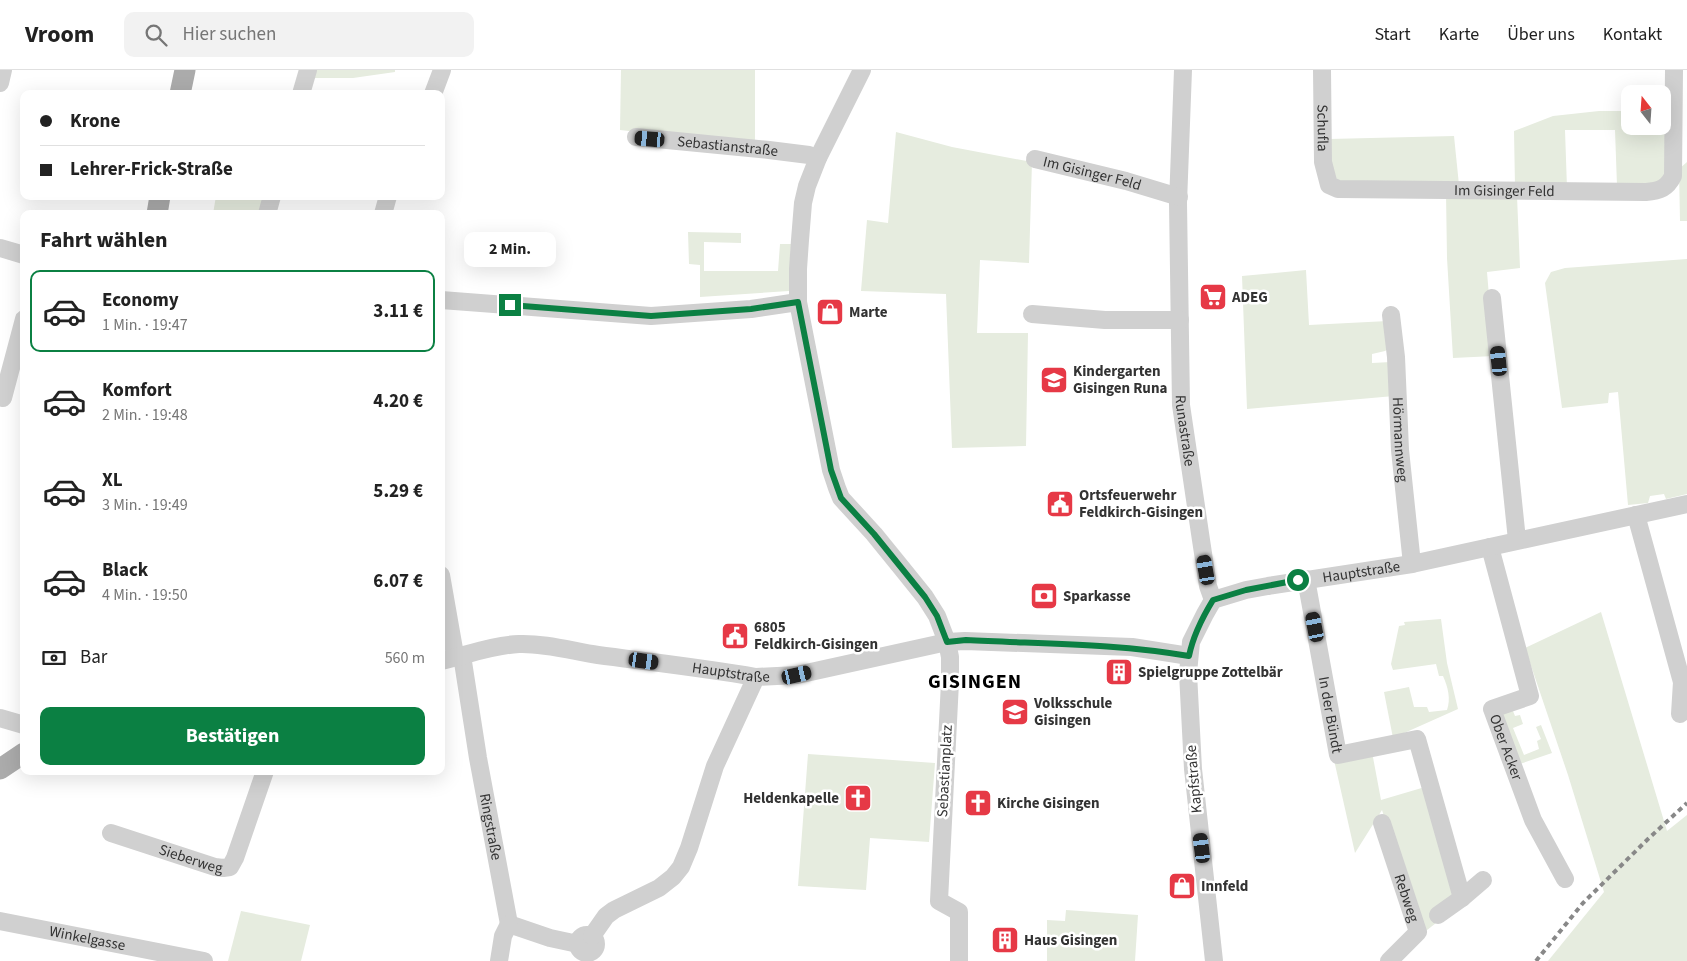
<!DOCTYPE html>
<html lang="de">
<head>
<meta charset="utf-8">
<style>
	:root { --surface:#fff; --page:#f2f2f2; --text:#222; --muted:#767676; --line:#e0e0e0; --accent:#0b8043 }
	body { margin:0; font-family:"Source Sans 3",sans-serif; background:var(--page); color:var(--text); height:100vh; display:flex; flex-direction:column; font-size:19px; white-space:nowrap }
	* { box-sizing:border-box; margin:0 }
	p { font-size:16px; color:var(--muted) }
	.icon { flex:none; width:28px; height:28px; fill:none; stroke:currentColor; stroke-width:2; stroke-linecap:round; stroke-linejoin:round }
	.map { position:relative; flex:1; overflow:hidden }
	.details { position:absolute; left:20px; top:140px; width:425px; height:565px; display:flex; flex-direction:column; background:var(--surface); border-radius:10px; box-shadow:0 5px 20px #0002 }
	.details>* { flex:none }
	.top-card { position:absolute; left:20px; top:20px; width:425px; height:110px; border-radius:10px; box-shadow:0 5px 20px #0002; display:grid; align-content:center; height:110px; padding:0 20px; background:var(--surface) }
	.needle { width:32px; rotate:343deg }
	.buttons { position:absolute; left:1621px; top:15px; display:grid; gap:10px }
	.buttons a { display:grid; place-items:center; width:50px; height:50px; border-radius:10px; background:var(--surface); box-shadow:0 5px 20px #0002; font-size:25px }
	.end { position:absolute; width:22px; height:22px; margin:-11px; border:6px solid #0b8043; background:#fff; box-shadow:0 0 0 2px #fff }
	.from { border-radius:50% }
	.bubble { position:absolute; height:35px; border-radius:10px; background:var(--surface); box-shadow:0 5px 20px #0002; font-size:16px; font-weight:700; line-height:35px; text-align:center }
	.car { position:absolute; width:15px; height:30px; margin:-15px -8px; border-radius:6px; box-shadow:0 0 4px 1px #0007; background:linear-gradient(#222 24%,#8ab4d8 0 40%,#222 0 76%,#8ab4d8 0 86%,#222 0) }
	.top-card b { display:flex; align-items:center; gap:18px; height:48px; font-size:19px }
	.top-card b+b { border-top:1px solid var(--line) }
	.top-card i { width:12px; height:12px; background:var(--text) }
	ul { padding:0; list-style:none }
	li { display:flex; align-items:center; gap:15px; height:82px; margin:0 10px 8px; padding:0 10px; border:2px solid transparent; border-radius:10px }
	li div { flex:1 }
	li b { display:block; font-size:19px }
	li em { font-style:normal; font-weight:700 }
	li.on { border-color:var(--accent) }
	li>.icon { width:45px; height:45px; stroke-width:1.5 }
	h2 { padding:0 20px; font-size:22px; line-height:60px }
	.pay { display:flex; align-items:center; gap:12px; height:55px; padding:0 20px; font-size:19px }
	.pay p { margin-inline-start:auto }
	.cta { display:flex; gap:10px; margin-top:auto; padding:10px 20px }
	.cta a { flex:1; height:58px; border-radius:10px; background:var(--accent); color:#fff; font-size:20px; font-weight:700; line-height:58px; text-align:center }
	header { display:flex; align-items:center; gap:30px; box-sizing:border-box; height:70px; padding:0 25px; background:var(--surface); border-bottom:1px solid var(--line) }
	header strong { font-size:24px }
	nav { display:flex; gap:28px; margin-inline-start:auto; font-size:18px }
	.search { width:350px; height:45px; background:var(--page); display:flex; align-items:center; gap:12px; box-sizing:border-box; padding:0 18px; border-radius:10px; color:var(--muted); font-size:19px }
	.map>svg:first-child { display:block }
	.green { fill:#e6ecdf }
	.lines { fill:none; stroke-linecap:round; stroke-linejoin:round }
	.minor { stroke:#d0d0d0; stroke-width:18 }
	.major { stroke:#ababab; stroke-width:21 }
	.rail { stroke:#888; stroke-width:4; stroke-dasharray:5 4; stroke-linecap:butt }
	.route { stroke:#0b8043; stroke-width:6 }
	.labels { text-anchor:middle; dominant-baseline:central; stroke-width:5; stroke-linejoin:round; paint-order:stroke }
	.street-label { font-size:15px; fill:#333; stroke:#fff }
	.poi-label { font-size:15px; font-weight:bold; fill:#333; stroke:#fff; text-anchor:start }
	.district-label { font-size:20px; font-weight:bold; letter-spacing:1px; fill:#000; stroke:#fff }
</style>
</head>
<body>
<header>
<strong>Vroom</strong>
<div class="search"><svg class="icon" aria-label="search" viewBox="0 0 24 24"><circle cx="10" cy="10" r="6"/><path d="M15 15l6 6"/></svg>Hier suchen</div>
<nav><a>Start</a><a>Karte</a><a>Über uns</a><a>Kontakt</a></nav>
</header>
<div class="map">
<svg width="1687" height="891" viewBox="0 0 1687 891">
	<rect width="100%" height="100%" fill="#fff"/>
	<g class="green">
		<polygon points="314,0 395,0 395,2 353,8 311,8"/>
		<polygon points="621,0 755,0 755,75 620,60"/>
		<polygon points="1599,41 1630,41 1630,56 1662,56 1663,42 1670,42 1669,103 1655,115 1617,116 1615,60 1565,60 1567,118 1515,117 1514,61 1553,46"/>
		<polygon points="896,62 952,77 1032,92 1029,193 980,190 977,263 1028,263 1026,376 952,378 946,224 861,221 867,150 888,153"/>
		<polygon points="1454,66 1459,115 1345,113 1334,109 1330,105 1329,69"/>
		<polygon points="1687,92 1687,151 1680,151 1679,99"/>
		<polygon points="1446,123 1517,126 1520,198 1487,202 1494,286 1453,288 1447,188"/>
		<polygon points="216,126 268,126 263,144 213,144"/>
		<polygon points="688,162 741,163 741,173 704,172 704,201 778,201 780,174 791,174 789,221 700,227 700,195 689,194"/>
		<polygon points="1687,189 1687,424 1666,429 1664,424 1650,426 1648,433 1628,435 1618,322 1609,323 1608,333 1562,338 1545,213 1551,202 1565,198"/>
		<polygon points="1306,200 1309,255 1388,251 1391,277 1385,281 1372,284 1372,293 1391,292 1394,326 1247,339 1242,206"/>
		<polygon points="1601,542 1667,761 1687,745 1687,891 1548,891 1604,822 1568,705 1525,578"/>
		<path d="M1441,549l6,44 11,46 -65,29 -9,-46 25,-5 5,20h13l2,5 18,-2c4,-11 1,-23 -4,-34h-4l-3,-12 -43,6 -2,-6 8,-38 6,-1 -1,-3z"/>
		<polygon points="1511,636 1515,646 1520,645 1523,654 1513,658 1524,685 1539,679 1537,671 1541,669 1536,657 1541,655 1552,683 1517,695 1501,644"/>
		<polygon points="1372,682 1381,730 1425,717 1456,822 1436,843 1436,853 1422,864 1382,740 1355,783 1334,690"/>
		<polygon points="808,684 935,693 929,772 870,768 866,820 798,816"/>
		<polygon points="1066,840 1138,845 1135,891 1047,891 1047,850 1065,851"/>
		<polygon points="241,841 310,855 301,891 228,891"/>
	</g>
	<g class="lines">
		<g class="minor">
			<polyline points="862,0 818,88 807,116 803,133 800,170 798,199 798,232 831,400 837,418 841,428 874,464 900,496 925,527 937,546 947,572 950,587 950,612 939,831 959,842 959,891"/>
			<path id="s1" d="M1183,0l-5,133 3,202 20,135 7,46 5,14"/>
			<path id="s2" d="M1322,0l1,92 6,23 9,4 308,3c14,-1 21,-4 27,-16l1,-106"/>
			<polyline points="0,13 3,0"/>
			<polyline points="301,24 308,0"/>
			<polyline points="433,24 442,0"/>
			<path id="s3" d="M636,67l133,13 40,5 9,3"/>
			<path id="s4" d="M1035,89l91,22 53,16"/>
			<polyline points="267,144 272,126"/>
			<polyline points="383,144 388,126"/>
			<polyline points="0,178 24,185"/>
			<polyline points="1492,228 1517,470"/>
			<polyline points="441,230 651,246 751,239 798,232"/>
			<polyline points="1032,244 1105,250 1180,250"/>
			<path id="s5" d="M1391,245l5,42 4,93 12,114"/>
			<polyline points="3,328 24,249"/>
			<polyline points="1636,445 1682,612 1680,644"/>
			<path id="s6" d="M1490,477l40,149 -38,13 41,111 32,59"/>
			<path id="s7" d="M441,505l13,74 9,13 15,96 31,166"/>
			<path id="s8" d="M1306,509l32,176 79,-16 45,159"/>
			<path id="s9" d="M441,591c26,-6 52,-16 78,-17 26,-1 53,7 79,11 53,7 106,13 158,22l41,-2 150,-33 18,-1 167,6 57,9"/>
			<polyline points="0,648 24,655"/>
			<path id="s10" d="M1382,753l36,109 -29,29"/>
			<path id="s11" d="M111,763l104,34 8,1 7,-1 5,-9 30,-87"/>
			<polyline points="1438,845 1462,828 1483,810"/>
			<path id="s12" d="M0,851l204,40"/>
			<polyline points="509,854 550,868 578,874"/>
			<circle cx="587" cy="874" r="9"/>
			<polyline points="592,866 606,846 614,840 659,818 673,807 681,797 689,778 715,696 756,607"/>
			<polyline points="499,891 503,866 509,854"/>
			<path id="s13" d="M1214,891l-21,-192 -5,-96 3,-31 14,-28 8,-14 33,-10 22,-4 144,-22 275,-60"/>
		</g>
		<g class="major">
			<polyline points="180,24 185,0"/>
			<polyline points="157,144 160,126"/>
			<polyline points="0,699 24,683"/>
		</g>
		<polyline class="rail" points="1536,891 1583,833 1648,769 1687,733"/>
	</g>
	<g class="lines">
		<path class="route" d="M510,235l141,11 100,-7 47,-7 33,168 10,28 33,36 51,63 12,19 10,26 19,-2c74,4 149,3 223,16 4,-20 13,-38 24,-56l33,-10 52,-10"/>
	</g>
	<defs>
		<g id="supermarket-square" transform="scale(1.4375)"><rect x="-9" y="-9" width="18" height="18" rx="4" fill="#e63946" stroke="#fff"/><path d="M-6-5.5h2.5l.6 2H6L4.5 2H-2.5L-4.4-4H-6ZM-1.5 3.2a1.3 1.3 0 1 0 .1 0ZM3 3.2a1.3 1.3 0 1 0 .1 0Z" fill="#fff"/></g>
		<g id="shop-square" transform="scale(1.4375)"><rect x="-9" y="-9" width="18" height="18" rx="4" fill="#e63946" stroke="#fff"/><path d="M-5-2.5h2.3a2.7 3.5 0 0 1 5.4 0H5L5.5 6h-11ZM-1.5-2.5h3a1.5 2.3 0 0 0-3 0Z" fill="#fff"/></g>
		<g id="school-square" transform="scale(1.4375)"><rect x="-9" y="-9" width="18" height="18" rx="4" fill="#e63946" stroke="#fff"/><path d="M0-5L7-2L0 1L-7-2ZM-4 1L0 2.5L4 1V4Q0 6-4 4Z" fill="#fff"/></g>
		<g id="civic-square" transform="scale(1.4375)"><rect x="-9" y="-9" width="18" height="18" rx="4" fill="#e63946" stroke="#fff"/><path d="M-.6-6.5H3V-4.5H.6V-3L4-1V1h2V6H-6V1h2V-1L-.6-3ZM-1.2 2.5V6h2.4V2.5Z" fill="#fff"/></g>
		<g id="bank-square" transform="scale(1.4375)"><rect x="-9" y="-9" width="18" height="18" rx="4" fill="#e63946" stroke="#fff"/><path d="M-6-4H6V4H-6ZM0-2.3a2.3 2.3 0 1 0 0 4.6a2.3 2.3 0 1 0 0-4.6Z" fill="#fff"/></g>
		<g id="building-square" transform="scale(1.4375)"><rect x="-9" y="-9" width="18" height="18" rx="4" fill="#e63946" stroke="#fff"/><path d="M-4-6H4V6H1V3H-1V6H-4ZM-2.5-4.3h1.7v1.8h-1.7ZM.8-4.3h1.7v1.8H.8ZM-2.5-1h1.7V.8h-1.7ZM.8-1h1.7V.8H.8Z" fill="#fff"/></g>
		<g id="church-square" transform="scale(1.4375)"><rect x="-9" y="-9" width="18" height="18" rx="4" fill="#e63946" stroke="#fff"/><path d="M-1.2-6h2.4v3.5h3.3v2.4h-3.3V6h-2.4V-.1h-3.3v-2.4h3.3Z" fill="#fff"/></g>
	</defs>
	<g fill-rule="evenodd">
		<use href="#supermarket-square" x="1213" y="227"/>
		<use href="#shop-square" x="830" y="242"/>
		<use href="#school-square" x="1054" y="310"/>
		<use href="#civic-square" x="1060" y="434"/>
		<use href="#bank-square" x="1044" y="526"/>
		<use href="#civic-square" x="735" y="566"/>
		<use href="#building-square" x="1119" y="602"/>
		<use href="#school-square" x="1015" y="642"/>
		<use href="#church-square" x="858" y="728"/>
		<use href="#church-square" x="978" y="733"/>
		<use href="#shop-square" x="1182" y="816"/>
		<use href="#building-square" x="1005" y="870"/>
	</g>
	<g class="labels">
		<g class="street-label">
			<text stroke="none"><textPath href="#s2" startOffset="58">Schufla</textPath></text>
			<text stroke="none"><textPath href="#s3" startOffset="92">Sebastianstraße</textPath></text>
			<text stroke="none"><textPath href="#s4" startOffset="59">Im Gisinger Feld</textPath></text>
			<text stroke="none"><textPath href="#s2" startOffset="292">Im Gisinger Feld</textPath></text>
			<text stroke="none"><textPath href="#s1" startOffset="361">Runastraße</textPath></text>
			<text stroke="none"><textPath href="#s5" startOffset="125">Hörmannweg</textPath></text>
			<text stroke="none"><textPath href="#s13" startOffset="519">Hauptstraße</textPath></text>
			<text stroke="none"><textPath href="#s9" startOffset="294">Hauptstraße</textPath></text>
			<text stroke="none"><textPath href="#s8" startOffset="138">In der Bündt</textPath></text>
			<text stroke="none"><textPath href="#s6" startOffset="235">Ober Acker</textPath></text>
			<text transform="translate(945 701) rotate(-87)">Sebastianplatz</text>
			<text transform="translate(1194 709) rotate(-95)">Kapfstraße</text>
			<text stroke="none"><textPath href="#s7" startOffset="258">Ringstraße</textPath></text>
			<text stroke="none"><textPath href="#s11" startOffset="84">Sieberweg</textPath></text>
			<text stroke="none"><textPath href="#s10" startOffset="79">Rebweg</textPath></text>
			<text stroke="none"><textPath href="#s12" startOffset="89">Winkelgasse</textPath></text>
		</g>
		<g class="poi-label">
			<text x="1232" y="227">ADEG</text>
			<text x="849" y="242">Marte</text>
			<text x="1073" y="301">Kindergarten<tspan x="1073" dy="17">Gisingen Runa</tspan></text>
			<text x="1079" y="425">Ortsfeuerwehr<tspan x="1079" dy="17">Feldkirch-Gisingen</tspan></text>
			<text x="1063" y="526">Sparkasse</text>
			<text x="754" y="557">6805<tspan x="754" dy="17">Feldkirch-Gisingen</tspan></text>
			<text x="1138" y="602">Spielgruppe Zottelbär</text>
			<text x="1034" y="633">Volksschule<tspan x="1034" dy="17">Gisingen</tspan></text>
			<text x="839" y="728" text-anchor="end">Heldenkapelle</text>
			<text x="997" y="733">Kirche Gisingen</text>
			<text x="1201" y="816">Innfeld</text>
			<text x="1024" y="870">Haus Gisingen</text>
		</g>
		<g class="district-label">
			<text x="975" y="612">GISINGEN</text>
		</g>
	</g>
</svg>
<div class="buttons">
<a><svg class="needle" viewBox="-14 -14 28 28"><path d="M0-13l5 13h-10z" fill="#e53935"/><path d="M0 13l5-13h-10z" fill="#767676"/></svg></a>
</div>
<i class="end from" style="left:1298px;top:510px"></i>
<i class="end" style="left:510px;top:235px"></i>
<div class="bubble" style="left:464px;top:162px;width:92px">2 Min.</div>
<i class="car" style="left:650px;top:69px;rotate:275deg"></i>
<i class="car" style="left:1499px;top:291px;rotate:354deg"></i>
<i class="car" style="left:1206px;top:500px;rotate:350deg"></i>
<i class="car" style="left:1315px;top:557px;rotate:349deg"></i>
<i class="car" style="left:644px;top:591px;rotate:98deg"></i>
<i class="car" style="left:797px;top:605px;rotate:77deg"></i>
<i class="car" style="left:1202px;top:778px;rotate:353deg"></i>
<div class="top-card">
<b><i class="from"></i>Krone</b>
<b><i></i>Lehrer-Frick-Straße</b>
</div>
<section class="details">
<h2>Fahrt wählen</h2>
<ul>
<li class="on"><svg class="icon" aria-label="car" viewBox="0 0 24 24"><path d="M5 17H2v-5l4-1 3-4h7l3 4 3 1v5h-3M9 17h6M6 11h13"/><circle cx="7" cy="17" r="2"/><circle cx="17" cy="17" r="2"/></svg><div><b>Economy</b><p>1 Min. · 19:47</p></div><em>3.11 €</em></li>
<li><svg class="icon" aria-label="car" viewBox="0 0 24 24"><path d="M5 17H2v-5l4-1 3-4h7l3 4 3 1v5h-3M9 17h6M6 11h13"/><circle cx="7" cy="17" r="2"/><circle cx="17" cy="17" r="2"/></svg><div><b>Komfort</b><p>2 Min. · 19:48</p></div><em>4.20 €</em></li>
<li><svg class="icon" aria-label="car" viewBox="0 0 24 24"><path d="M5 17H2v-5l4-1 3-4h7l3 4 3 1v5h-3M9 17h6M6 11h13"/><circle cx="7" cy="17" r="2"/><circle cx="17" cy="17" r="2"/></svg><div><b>XL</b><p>3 Min. · 19:49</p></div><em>5.29 €</em></li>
<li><svg class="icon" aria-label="car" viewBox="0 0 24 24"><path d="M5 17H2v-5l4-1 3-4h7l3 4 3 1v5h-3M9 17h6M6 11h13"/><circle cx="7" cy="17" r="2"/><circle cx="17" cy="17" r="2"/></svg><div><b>Black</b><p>4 Min. · 19:50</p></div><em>6.07 €</em></li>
</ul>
<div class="pay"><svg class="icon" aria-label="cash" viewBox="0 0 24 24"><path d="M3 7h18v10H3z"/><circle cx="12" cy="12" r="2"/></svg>Bar<p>560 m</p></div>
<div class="cta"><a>Bestätigen</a></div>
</section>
</div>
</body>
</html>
